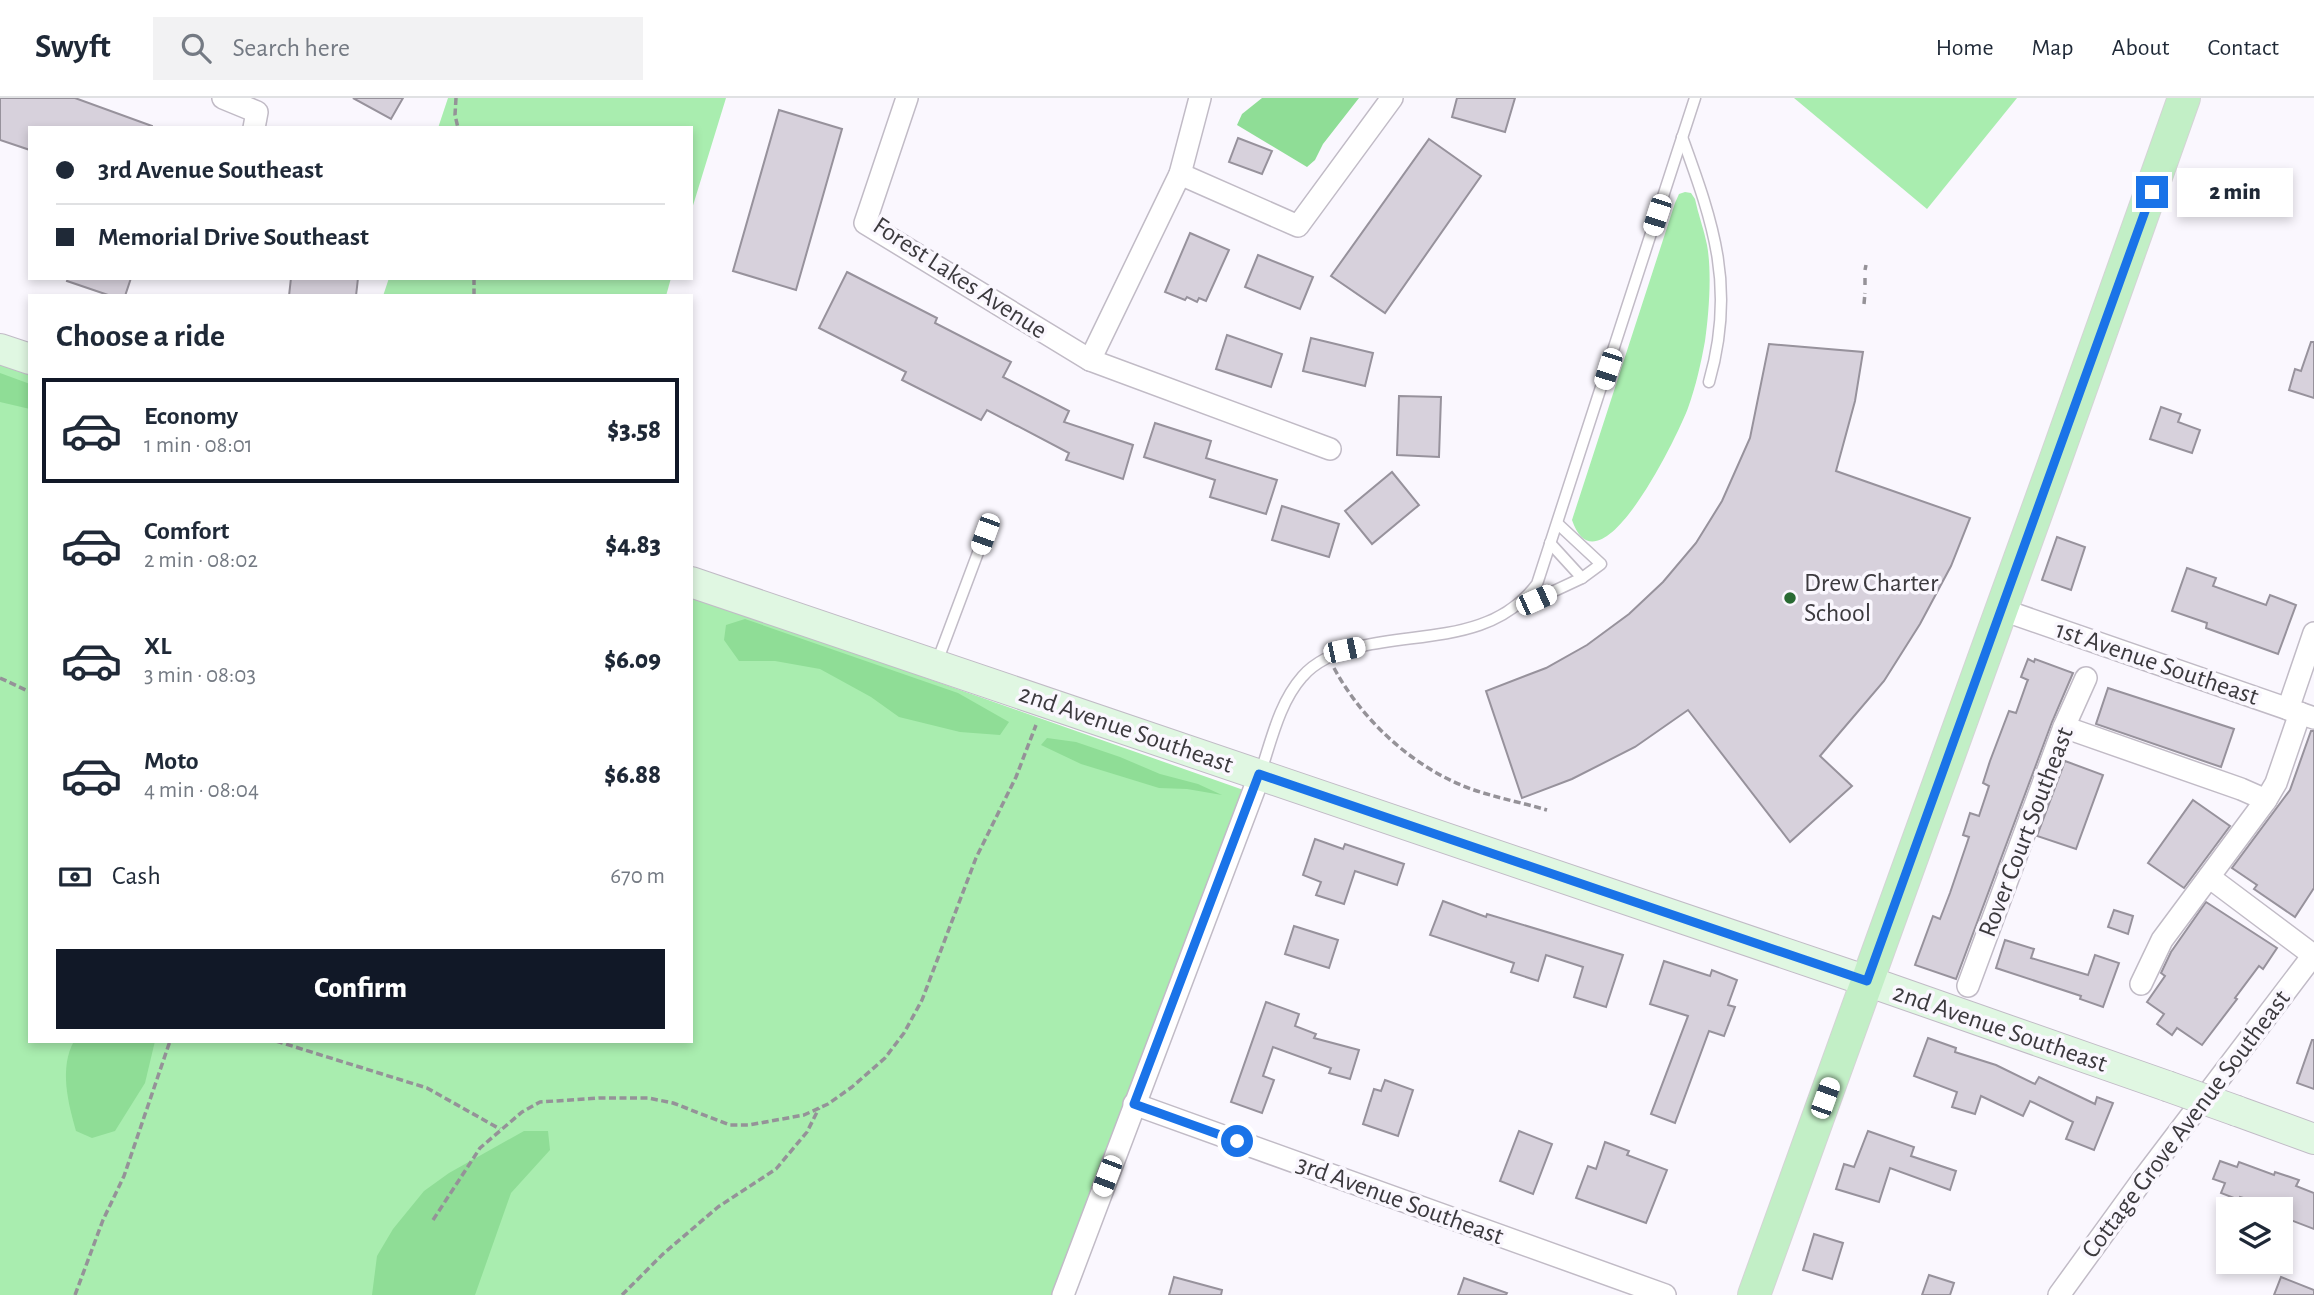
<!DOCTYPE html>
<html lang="en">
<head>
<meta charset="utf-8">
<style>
	:root { --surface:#fff; --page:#f2f2f3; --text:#1f2937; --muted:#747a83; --line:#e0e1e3; --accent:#111827 }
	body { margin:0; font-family:"Alegreya Sans",sans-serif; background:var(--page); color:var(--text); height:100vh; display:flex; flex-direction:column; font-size:26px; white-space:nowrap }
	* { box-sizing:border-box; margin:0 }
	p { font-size:23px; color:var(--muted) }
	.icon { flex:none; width:38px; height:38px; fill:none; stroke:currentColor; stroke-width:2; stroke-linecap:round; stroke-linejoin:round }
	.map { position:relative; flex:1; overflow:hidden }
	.sheet { position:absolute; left:28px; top:196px; width:665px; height:749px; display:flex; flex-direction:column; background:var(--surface); border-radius:0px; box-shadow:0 4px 10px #0003 }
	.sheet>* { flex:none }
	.banner { position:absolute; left:28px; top:28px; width:665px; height:154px; border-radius:0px; box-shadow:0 4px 10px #0003; display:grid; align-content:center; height:154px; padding:0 28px; background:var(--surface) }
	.controls { position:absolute; left:2216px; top:1099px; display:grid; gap:14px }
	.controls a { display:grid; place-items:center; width:77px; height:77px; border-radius:0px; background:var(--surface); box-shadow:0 4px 10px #0003; font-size:35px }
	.end { position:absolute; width:32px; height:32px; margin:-16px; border:9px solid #1a73e8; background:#fff; box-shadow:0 0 0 4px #fff }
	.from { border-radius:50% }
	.bubble { position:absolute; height:49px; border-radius:0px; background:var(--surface); box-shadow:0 4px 10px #0003; font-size:23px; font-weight:800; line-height:49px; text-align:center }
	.car { position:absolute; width:21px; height:42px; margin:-21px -10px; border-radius:9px; box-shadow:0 0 5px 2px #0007; background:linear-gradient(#fff 24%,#345 0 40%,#fff 0 76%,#345 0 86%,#fff 0) }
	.banner b { display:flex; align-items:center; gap:24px; height:66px; font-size:26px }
	.banner b+b { border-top:2px solid var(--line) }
	.banner i { width:18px; height:18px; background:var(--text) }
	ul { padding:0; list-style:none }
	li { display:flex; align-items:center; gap:21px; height:105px; margin:0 14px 10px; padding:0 14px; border:4px solid transparent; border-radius:0px }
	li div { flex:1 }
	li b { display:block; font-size:26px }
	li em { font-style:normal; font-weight:800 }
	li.active { border-color:var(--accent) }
	li>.icon { width:63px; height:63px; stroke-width:1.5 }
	h2 { padding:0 28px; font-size:32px; line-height:84px }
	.pay { display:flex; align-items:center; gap:18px; height:77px; padding:0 28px; font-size:26px }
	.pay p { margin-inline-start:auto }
	.action { display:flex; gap:14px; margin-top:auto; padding:14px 28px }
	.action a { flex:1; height:80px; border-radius:0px; background:var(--accent); color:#fff; font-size:28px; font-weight:800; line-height:80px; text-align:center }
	header { display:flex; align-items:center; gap:42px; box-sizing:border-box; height:98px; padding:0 35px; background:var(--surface); border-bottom:2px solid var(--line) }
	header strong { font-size:33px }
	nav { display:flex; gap:38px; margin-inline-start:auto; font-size:24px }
	.search { width:490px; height:63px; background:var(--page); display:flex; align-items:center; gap:18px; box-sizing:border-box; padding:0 24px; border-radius:0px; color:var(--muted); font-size:26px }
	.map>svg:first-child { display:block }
	.green { fill:#a9edaf }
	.forest { fill:#8fdd96 }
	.building { fill:#d7d1dc; stroke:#97929c; stroke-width:2 }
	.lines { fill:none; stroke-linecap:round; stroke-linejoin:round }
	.lane-casing { stroke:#c1bbc6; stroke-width:13 }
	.street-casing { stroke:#c1bbc6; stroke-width:24 }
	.secondary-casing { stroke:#c1bbc6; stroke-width:32 }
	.primary-casing { stroke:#d4d4d5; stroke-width:34 }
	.path { stroke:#959298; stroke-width:3.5; stroke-dasharray:7 3.5; stroke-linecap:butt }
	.lane { stroke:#fff; stroke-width:10 }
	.street { stroke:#fff; stroke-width:21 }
	.secondary { stroke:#e0f7e2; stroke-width:30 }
	.primary { stroke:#c2efc6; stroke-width:32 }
	.secondary-bridge-casing { stroke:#c1bbc6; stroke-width:32; stroke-linecap:butt }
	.secondary-bridge { stroke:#e0f7e2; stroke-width:30 }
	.route { stroke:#1a73e8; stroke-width:9 }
	.poi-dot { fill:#296a33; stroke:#faf7fe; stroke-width:2.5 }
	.labels { text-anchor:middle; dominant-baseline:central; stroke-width:7; stroke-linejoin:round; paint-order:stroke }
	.street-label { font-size:26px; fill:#3c3a3e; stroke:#faf7fe }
	.poi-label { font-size:26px; fill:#3c3a3e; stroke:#faf7fe; text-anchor:start }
</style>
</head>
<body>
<header>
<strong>Swyft</strong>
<div class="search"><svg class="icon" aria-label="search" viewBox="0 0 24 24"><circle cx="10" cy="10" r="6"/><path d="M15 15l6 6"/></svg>Search here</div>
<nav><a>Home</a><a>Map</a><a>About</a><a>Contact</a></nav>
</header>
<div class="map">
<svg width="2314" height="1197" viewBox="0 0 2314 1197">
	<rect width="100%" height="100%" fill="#faf7fe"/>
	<g class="green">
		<polygon points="448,0 726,0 691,114 691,30 438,30"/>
		<polygon points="1794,0 2017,0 1927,111"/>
		<path d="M1685,94l6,1 4,6c3,15 9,30 12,46 5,27 2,68 -2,96 -4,22 -9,45 -17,67 -9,25 -89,192 -116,112l103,-317 4,-9z"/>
		<polygon points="389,180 671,180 666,198 383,198"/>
		<polygon points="0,253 30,263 30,943 691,943 691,497 1252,695 1055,1197 0,1197"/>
	</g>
	<g class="forest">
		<polygon points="1262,0 1359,0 1323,46 1315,62 1307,69 1237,27 1242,16"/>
		<polygon points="0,275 30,286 30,311 0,304"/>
		<polygon points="745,521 958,595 1009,624 1000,637 960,634 899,619 871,599 820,571 775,563 739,563 724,542 726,527"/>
		<polygon points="1047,640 1076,644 1120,659 1160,676 1198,686 1222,697 1187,691 1159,690 1081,666 1041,647"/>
		<path d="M74,943h81l-10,42 -30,48 -23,7 -16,-7c-8,-28 -17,-63 -2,-90z"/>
		<polygon points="524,1033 548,1033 550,1052 511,1095 475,1197 372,1197 377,1158 393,1131 424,1093 449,1075"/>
	</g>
	<g class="building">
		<polygon points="0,0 75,0 152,28 152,30 30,30 30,52 0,42"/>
		<polygon points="353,0 403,0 391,21"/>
		<polygon points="1457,0 1515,0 1505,34 1452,19"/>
		<polygon points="779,12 842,31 796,192 733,173"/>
		<polygon points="1238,40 1272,53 1262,76 1229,64"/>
		<polygon points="1429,41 1481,78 1385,215 1331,178"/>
		<polygon points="1190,135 1229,152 1206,203 1199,200 1197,204 1187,199 1185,202 1165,194"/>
		<polygon points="1258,157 1313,179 1300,211 1245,189"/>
		<polygon points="847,174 937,220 935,225 1011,264 1003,279 1069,313 1064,324 1133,347 1123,381 1066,362 1069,355 987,312 981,322 902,282 906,274 819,230"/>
		<polygon points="68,180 131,180 125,198 111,198 67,183"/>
		<polygon points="291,180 358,180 356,198 289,198"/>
		<polygon points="1227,237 1282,256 1271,289 1216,271"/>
		<polygon points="1311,240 1373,255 1365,288 1303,273"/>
		<polygon points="2311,244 2314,244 2314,300 2289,292 2295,271 2301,273"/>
		<polygon points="1769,246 1863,254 1855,303 1836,373 1970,420 1951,468 1920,526 1884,583 1820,658 1852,688 1790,744 1688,612 1635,649 1572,681 1522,700 1486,593 1546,570 1587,547 1629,516 1663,484 1696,445 1722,403 1750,340"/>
		<polygon points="1399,298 1441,299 1439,359 1397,357"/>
		<polygon points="2161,309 2181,316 2178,324 2200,332 2192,355 2150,341"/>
		<polygon points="1155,325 1211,343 1206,360 1277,382 1266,416 1210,399 1215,382 1144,359"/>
		<polygon points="1392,374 1419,407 1372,446 1345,413"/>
		<polygon points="1282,408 1339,426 1329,459 1272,442"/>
		<polygon points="2057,439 2085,449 2071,492 2042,482"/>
		<polygon points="2187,470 2216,480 2213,488 2266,507 2270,497 2296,507 2278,556 2206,530 2207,525 2172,513"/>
		<polygon points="2028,561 2034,564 2035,561 2073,575 2052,624 1956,881 1915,867 1933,818 1940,821 1950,795 1969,739 1963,737 1970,715 1979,718 1989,688 1983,685 1990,663 2009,613 2016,615 2027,584 2028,582 2021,579"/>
		<polygon points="2108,590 2234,631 2221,669 2096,626"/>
		<polygon points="2311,633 2314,633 2314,790 2295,819 2254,791 2257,787 2232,770 2290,692"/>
		<polygon points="2065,663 2103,677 2076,751 2037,738"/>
		<polygon points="2193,702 2230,728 2184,790 2148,765"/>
		<polygon points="1315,741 1343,751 1345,746 1404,766 1397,787 1355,773 1344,806 1316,797 1321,784 1303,777"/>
		<polygon points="1443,803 1486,819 1487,816 1623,857 1606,909 1574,899 1583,869 1546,857 1538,883 1511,874 1514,865 1430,837"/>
		<polygon points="2206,804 2277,850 2263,871 2259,868 2235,900 2237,901 2202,947 2177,930 2172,937 2157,926 2164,916 2147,904 2165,878 2161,875 2171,854"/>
		<polygon points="2114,812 2133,818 2128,836 2108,829"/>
		<polygon points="1294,828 1338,842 1329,870 1285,856"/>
		<polygon points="2005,842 2034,851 2031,860 2088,877 2095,857 2119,865 2103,909 2080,901 2081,898 1996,870"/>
		<polygon points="1664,863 1710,878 1712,872 1737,882 1728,907 1735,909 1724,938 1709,933 1675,1025 1651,1016 1688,918 1650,906"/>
		<polygon points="1266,904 1299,916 1295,928 1316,936 1314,940 1359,952 1350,981 1329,975 1331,970 1273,949 1263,978 1274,982 1262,1015 1231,1004"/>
		<polygon points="1928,940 1956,950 1955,954 1996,967 2035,986 2039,979 2095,1006 2097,999 2113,1005 2094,1052 2066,1041 2073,1024 2030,1003 2023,1018 1981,998 1975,1016 1952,1009 1957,994 1914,978"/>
		<polygon points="2312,942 2314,942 2314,991 2297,985"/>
		<polygon points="1385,982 1413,992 1398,1038 1363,1026 1374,991 1381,993"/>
		<polygon points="1519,1033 1552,1046 1533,1096 1500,1083"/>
		<polygon points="1868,1033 1914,1049 1911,1058 1956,1073 1950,1092 1890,1070 1879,1104 1836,1091 1844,1066 1854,1069"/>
		<polygon points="1605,1044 1629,1053 1627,1057 1667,1072 1646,1125 1576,1100 1588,1068 1596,1071"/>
		<polygon points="2220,1063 2237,1069 2239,1064 2274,1077 2275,1074 2299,1082 2296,1088 2314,1095 2314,1131 2280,1118 2280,1111 2240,1099 2239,1102 2221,1095 2225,1085 2213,1081"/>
		<polygon points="1814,1136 1843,1145 1832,1181 1803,1172"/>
		<polygon points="1929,1177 1954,1185 1950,1197 1922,1197"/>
		<polygon points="1174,1179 1222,1192 1221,1197 1169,1197"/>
		<polygon points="2281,1179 2314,1192 2314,1197 2274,1197"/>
		<polygon points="1464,1180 1507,1195 1506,1197 1458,1197"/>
	</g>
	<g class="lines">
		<g class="lane-casing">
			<g id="lane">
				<path d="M1682,39c32,88 54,151 27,245"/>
				<polyline points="1550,445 1582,480"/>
				<polyline points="1522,508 1582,480 1601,466 1558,426"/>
				<polyline points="937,564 985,436"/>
				<path d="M1260,676c11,-32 19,-71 42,-97 15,-18 38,-26 60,-31 63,-14 132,-5 175,-62l158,-486"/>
			</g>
		</g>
		<g class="street-casing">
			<g id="street">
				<polyline points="223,0 257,14 254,30"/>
				<polyline points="907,0 865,125 1090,262 1330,351"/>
				<polyline points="1180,76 1298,128 1392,0"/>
				<polyline points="1090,262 1180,76 1200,0"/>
				<polyline points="2000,511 2314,620"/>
				<polyline points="2288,611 2314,535"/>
				<polyline points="2064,629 2241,691 2266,702"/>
				<polyline points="2209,779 2313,857"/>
				<polyline points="2141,886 2162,842 2266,702 2276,685 2300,615"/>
				<polyline points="1968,888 2064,629 2086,580"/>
				<polyline points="1134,1006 1665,1197"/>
				<polyline points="1063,1197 1260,676"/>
				<polyline points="2059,1197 2143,1081 2314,856"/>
			</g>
		</g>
		<g class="secondary-casing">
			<g id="secondary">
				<polyline points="0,251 30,261"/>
				<polyline points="691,484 1867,883 2167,988"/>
				<polyline points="2237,1013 2314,1041"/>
			</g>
		</g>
		<g class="primary-casing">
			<polyline id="primary" points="1754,1197 2054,366 2184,0"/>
		</g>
		<g class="path">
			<polyline points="456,0 455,17 458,30"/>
			<polyline points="1865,172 1866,167"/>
			<polyline points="474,180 474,198"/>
			<polyline points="1865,187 1865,180"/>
			<polyline points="1864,206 1865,195"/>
			<path d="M1334,570c29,54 82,102 140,122 24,8 49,13 73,20"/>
			<polyline points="0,580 30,594"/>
			<polyline points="276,943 427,990 500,1031"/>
			<polyline points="433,1122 480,1050 522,1014 540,1004 600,1000 648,1000 673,1005 730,1027 749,1027 804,1017 828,1006 852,989 885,960 904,935 922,902 976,760 1016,679 1036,627"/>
			<polyline points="75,1197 103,1122 124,1078 170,943"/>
			<polyline points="622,1197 663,1156 718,1109 776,1071 807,1034 819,1010"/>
		</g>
		<use href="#lane" class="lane"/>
		<use href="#street" class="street"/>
		<use href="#secondary" class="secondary"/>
		<use href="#primary" class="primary"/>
		<g class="secondary-bridge-casing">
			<polyline id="secondary-bridge" points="2167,988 2237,1013"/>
		</g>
		<use href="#secondary-bridge" class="secondary-bridge"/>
	</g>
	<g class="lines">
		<polyline class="route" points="1237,1043 1134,1006 1259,676 1867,883 2152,94"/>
	</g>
	<circle class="poi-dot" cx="1790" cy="500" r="7"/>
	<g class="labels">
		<g class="street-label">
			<text transform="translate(960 180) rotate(33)">Forest Lakes Avenue</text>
			<text transform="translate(2157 565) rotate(19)">1st Avenue Southeast</text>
			<text transform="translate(1126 631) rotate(19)">2nd Avenue Southeast</text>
			<text transform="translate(2026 734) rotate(-69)">Rover Court Southeast</text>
			<text transform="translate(2000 930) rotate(19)">2nd Avenue Southeast</text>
			<text transform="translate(2186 1026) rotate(-53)">Cottage Grove Avenue Southeast</text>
			<text transform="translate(1400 1102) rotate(20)">3rd Avenue Southeast</text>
		</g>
		<g class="poi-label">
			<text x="1804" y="485">Drew Charter<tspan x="1804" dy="30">School</tspan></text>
		</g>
	</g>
</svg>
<div class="controls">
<a><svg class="icon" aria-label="layers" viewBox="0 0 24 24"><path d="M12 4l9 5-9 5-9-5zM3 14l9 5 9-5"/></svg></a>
</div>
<i class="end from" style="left:1237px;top:1043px"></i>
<i class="end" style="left:2152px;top:94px"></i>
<div class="bubble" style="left:2177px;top:70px;width:116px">2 min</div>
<i class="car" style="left:1657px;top:117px;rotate:198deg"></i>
<i class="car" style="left:1608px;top:271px;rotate:198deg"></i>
<i class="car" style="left:985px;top:436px;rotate:200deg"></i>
<i class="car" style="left:1536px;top:502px;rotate:66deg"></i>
<i class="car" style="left:1344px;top:552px;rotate:78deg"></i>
<i class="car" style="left:1825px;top:1000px;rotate:20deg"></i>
<i class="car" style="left:1107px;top:1078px;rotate:201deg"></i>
<div class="banner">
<b><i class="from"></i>3rd Avenue Southeast</b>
<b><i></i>Memorial Drive Southeast</b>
</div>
<section class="sheet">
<h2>Choose a ride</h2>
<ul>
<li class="active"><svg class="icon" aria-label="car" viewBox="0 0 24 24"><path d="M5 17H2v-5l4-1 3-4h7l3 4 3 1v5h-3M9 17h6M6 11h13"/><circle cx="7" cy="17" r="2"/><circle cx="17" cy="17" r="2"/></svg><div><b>Economy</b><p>1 min · 08:01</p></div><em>$3.58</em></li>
<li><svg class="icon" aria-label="car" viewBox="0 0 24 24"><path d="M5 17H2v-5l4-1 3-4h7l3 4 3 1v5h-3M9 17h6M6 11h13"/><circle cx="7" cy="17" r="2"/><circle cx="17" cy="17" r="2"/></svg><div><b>Comfort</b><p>2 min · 08:02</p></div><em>$4.83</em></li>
<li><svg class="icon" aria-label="car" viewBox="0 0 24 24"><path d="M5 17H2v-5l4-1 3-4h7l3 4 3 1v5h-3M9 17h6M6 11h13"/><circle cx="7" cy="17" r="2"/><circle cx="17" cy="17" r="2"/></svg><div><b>XL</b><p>3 min · 08:03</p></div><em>$6.09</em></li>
<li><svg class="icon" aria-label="car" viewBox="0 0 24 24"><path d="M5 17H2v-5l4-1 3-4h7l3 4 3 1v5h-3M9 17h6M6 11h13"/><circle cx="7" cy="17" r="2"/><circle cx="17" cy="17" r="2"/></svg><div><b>Moto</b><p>4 min · 08:04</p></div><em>$6.88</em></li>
</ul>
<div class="pay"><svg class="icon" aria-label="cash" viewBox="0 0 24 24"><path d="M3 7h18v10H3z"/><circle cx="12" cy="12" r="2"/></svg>Cash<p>670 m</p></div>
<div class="action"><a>Confirm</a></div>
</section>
</div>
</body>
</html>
